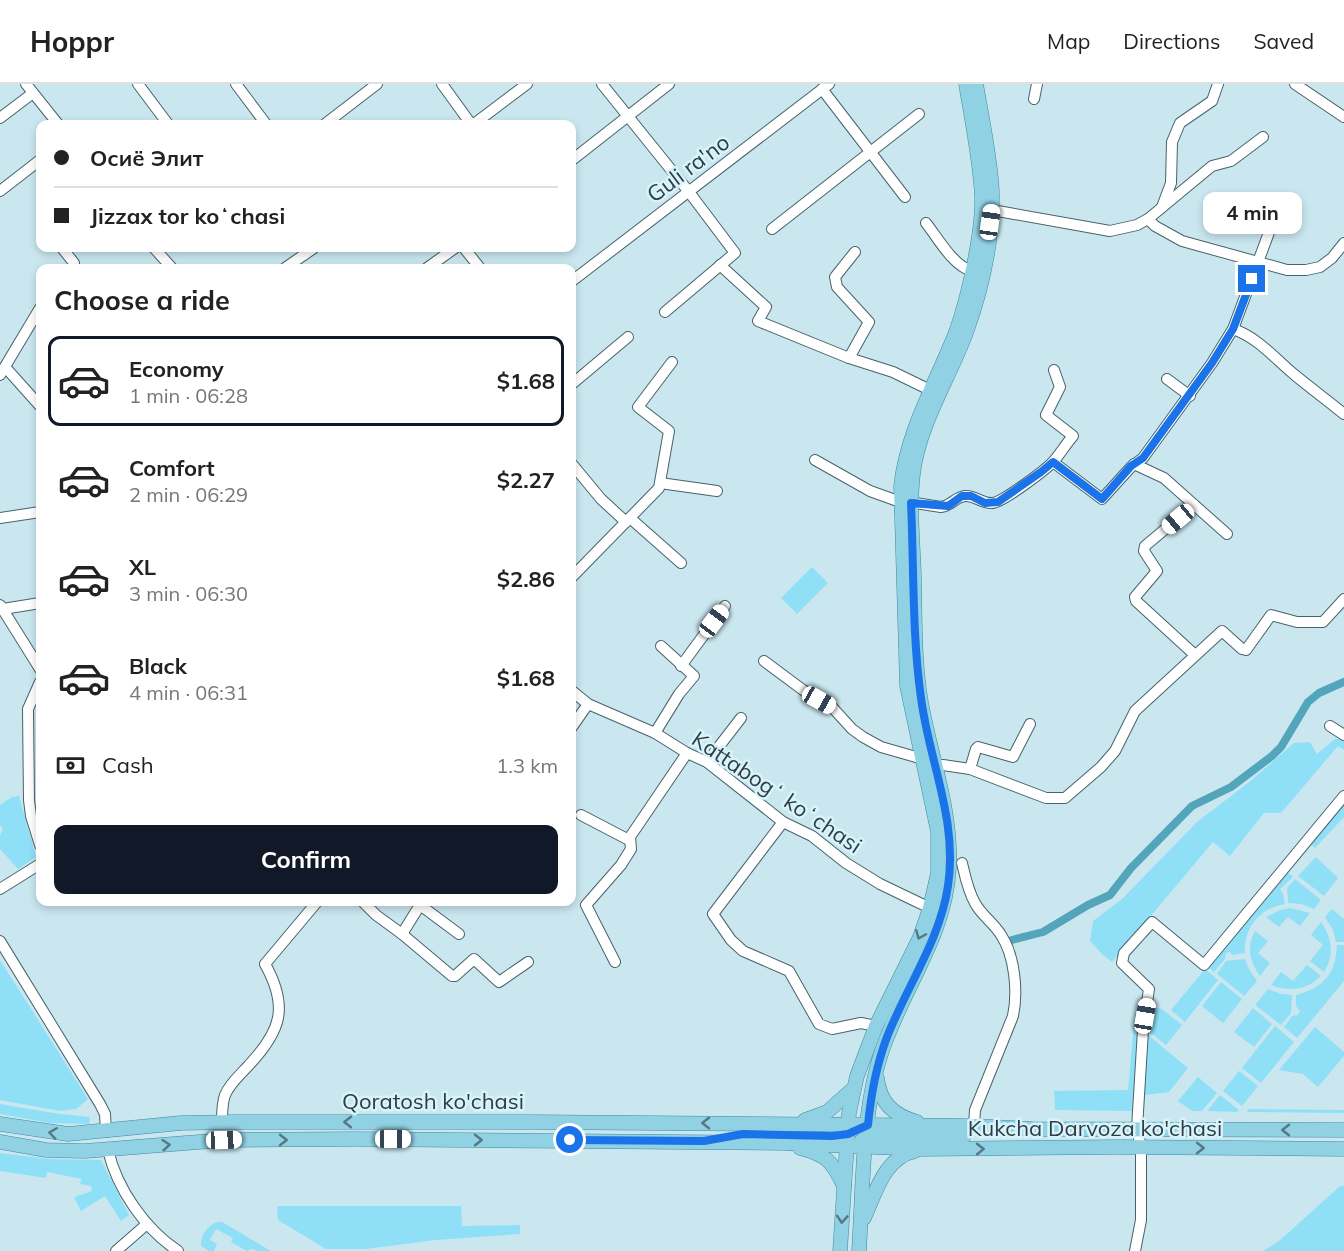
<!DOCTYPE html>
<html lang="en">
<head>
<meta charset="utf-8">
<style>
	:root { --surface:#fff; --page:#f2f2f2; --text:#222; --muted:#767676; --line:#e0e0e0; --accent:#111827 }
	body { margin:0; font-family:Mulish,sans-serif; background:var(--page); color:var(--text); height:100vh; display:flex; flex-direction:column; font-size:22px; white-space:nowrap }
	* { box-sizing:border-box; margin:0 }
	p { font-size:20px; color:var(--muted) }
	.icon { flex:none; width:33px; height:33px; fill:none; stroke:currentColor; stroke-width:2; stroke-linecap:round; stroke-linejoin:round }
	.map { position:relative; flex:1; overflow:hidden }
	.panel { position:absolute; left:36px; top:180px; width:540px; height:642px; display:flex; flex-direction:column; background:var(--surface); border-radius:12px; box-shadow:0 3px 9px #0003 }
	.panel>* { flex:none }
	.guide { position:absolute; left:36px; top:36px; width:540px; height:132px; border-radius:12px; box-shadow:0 3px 9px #0003; display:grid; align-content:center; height:132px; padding:0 18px; background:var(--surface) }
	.end { position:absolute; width:27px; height:27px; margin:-14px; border:8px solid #1a73e8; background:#fff; box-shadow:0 0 0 3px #fff }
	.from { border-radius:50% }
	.bubble { position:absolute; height:42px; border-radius:12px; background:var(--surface); box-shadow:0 3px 9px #0003; font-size:20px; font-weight:700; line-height:42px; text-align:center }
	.car { position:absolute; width:18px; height:36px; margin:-18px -9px; border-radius:8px; box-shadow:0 0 4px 2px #0007; background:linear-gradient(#fff 24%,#345 0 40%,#fff 0 76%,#345 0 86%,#fff 0) }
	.guide b { display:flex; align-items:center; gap:21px; height:57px; font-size:22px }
	.guide b+b { border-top:2px solid var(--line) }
	.guide i { width:15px; height:15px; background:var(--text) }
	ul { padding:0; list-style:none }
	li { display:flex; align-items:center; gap:18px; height:90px; margin:0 12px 9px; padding:0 6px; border:3px solid transparent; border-radius:12px }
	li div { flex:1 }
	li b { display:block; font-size:22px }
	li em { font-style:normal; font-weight:700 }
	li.on { border-color:var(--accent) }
	li>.icon { width:54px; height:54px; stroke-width:1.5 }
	h2 { padding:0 18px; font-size:27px; line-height:72px }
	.pay { display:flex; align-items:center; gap:15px; height:66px; padding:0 18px; font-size:22px }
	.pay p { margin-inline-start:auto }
	.primary-button { display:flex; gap:12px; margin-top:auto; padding:12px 18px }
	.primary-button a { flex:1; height:69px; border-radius:12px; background:var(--accent); color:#fff; font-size:24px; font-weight:700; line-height:69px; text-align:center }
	header { display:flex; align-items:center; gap:36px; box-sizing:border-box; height:84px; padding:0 30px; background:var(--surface); border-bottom:2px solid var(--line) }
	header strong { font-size:28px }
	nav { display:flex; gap:33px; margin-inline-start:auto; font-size:21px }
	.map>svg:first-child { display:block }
	.green { fill:#8fe0f7 }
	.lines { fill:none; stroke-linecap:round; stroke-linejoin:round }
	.canal { stroke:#53a5bb; stroke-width:8 }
	.minor-casing { stroke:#486269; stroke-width:12 }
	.major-casing { stroke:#3f8a9e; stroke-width:15 }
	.minor { stroke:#fff; stroke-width:10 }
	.major { stroke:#90d1e3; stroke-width:14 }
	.oneway { stroke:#577882 }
	.route { stroke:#1a73e8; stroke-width:8 }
	.labels { text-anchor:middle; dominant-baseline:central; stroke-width:5; stroke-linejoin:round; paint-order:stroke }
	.street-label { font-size:22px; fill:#313d41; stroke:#d7f4fd }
</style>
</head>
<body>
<header>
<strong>Hoppr</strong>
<nav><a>Map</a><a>Directions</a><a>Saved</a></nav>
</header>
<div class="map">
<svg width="1344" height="1167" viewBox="0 0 1344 1167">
	<rect width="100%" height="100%" fill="#cae7f0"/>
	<g class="green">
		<polygon points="812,483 828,499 797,530 781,514"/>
		<polygon points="1335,655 1344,655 1344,666 1338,662 1281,729 1264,729 1230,772 1213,758 1112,878 1103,871 1090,857 1093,837 1122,815 1197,738 1248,699 1294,659 1310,658 1317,670"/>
		<polygon points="19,712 36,773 18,785 0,765 0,751 3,745 0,741 0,721 12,713"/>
		<polygon points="1344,717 1344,733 1315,764 1309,759"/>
		<polygon points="1316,773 1338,794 1324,812 1298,792"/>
		<path d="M1286,787l7,6 -13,12 3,5 2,10c-25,4 -41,23 -40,49l-13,2 -2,-3 -4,1 -1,6 -11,13 -7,-6z"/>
		<polygon points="1295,795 1321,816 1314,825 1301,820 1288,819 1287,804"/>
		<polygon points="1290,824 1310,829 1300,842 1288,833 1279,843 1266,833 1280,826"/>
		<polygon points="1332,825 1344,835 1344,858 1336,858 1333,846 1325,833"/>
		<path d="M1321,838c11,16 14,33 3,50l-14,-11 13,-16 -12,-10z"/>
		<path d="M1255,847l13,10 -10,12 12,10 -10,13c-10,-14 -14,-29 -5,-45z"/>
		<path d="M1337,861h7v36l-47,57 -13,-11 8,-11 6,-1 2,-4 -4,-5v-11c27,-7 40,-21 41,-50z"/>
		<polygon points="1245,875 1249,885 1257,897 1244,912 1217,890 1226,877"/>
		<polygon points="0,876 88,1015 76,1025 60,1027 0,1016"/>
		<path d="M1307,881l14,11c-14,14 -32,16 -50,9l10,-13 12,9z"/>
		<polygon points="1205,885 1218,896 1185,938 1171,926"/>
		<polygon points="1221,898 1242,915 1223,939 1202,922"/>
		<polygon points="1268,905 1281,910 1292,911 1291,929 1281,941 1255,921"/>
		<polygon points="1157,924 1162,925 1182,941 1166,961 1147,946 1151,928"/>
		<polygon points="1253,924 1272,940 1254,963 1234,948"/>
		<polygon points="1135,928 1143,929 1133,1027 1055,1026 1054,1007 1128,1006"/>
		<polygon points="1275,942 1294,958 1261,999 1242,984"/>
		<polygon points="1315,943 1344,968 1344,972 1318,1003 1303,990 1279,986"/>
		<polygon points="1148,951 1188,984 1169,1008 1145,1011 1144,1027 1141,1027"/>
		<polygon points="1239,987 1258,1002 1242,1022 1223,1007"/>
		<polygon points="1198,993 1217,1009 1202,1027 1192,1027 1178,1017"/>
		<polygon points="1220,1011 1239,1026 1237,1028 1207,1027"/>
		<polygon points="0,1020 60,1030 90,1033 89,1040 51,1039 0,1030"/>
		<polygon points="1249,1025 1344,1026 1344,1029 1247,1028"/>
		<polygon points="0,1069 49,1075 101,1076 129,1131 121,1137 105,1112 81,1127 74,1113 92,1107 91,1102 80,1100 82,1095 47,1088 46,1094 0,1087"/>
		<polygon points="1344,1101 1344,1167 1263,1167 1279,1157 1339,1103"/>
		<polygon points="277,1122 461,1122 462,1142 520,1141 520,1150 436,1156 366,1165 326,1165 278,1136"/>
		<path d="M217,1138h5l49,29h-14l-4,-2 -6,2 -16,-9 2,-4 -17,-9 -6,11 7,4 -3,7h-5l-8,-5c-1,-10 7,-21 16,-24z"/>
	</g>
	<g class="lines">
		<polyline class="canal" points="1012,856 1043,848 1088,821 1110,811 1131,784 1192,722 1231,703 1272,672 1281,663 1308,618 1319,609 1344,598"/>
		<g class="minor-casing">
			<g id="minor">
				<polyline points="26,0 58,40"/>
				<polyline points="138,0 168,40"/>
				<polyline points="236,0 266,40"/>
				<polyline points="442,0 471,40"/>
				<polyline points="602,0 689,108 735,169 665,228"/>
				<polyline points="1295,0 1344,33"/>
				<polyline points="822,5 905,113"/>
				<polyline points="1034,15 1037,0"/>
				<polyline points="0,34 33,9"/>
				<polyline points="325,40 377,0"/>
				<polyline points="474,40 527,0"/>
				<polyline points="572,76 669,0"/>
				<polyline points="0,107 40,76"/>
				<polyline points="1162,123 1171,99 1172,58 1180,39 1212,17 1218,0"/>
				<polyline points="992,126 1110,147 1137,141 1148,135 1155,142 1182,157 1287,186 1306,186 1320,183 1332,174 1344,159"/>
				<polyline points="1148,135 1212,82 1231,77 1263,53"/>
				<path d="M926,139c12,15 27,43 46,48"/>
				<polyline points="772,145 919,30"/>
				<polyline points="62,164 74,179 74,184"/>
				<polyline points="154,164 172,184"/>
				<polyline points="464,164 480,184"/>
				<polyline points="720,181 766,223 758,237 849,274 893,288 930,306"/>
				<polyline points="285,184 314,164"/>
				<polyline points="427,184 455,164"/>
				<polyline points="572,197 829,0"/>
				<path d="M1233,245c26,9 42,30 63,47 16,13 32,25 48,38"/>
				<polyline points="849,274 869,238 837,203 835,193 855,168"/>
				<polyline points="6,284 40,322"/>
				<polyline points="0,291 40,224"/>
				<polyline points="1167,295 1190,312"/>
				<polyline points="572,300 628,253"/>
				<path d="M815,376l55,31 25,9 46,7c10,-1 14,-10 24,-11 10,-1 17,8 27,7 10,0 53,-33 61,-41 7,-8 13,-18 20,-26l-27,-21 14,-28 -6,-17"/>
				<polyline points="1053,378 1102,415 1131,383 1143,374 1212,279 1233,245 1277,127"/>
				<polyline points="572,380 601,415 626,438"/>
				<polyline points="1134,380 1164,394 1227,450"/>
				<polyline points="660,399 717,407"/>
				<polyline points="1194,421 1145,462 1144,467 1157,487 1135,513 1136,517 1195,571"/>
				<polyline points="0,434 40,428"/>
				<polyline points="630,434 681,479"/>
				<polyline points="572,493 659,404 669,347 638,323 672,278"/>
				<polyline points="0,521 40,585"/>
				<polyline points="3,525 40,519"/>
				<polyline points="764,577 803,606 832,623 852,645 863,653 881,663 916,673 923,671"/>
				<polyline points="681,582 725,522"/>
				<polyline points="40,598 28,625 29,716 31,732 40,761"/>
				<polyline points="572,607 588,620 655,649 687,669 707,678 783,738 812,752 846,779 880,800 930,824"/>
				<polyline points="1330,642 1344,651"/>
				<polyline points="572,643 588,620"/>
				<polyline points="655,649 679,610 694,592 661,562"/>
				<polyline points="707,678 741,634"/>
				<polyline points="937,683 943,681 970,685 1046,714 1065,714 1101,683 1115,667 1135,627 1222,547 1242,565 1246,566 1271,531 1297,538 1323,538 1344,515"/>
				<polyline points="970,685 976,665 978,663 1013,673 1030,640"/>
				<polyline points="581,731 629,756"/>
				<polyline points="783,738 713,830 731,856 743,867 789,887 819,940 832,945 861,939 876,942"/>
				<path d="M962,779c3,13 6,28 13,40 6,12 19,20 26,32 14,21 17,57 12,81l-38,94 -1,16"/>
				<polyline points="0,805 40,780"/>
				<polyline points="363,818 376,831 402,850 452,892 455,892 474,875 499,898 528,878"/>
				<polyline points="402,850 420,821 459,850"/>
				<polyline points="0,857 100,1020 105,1030 106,1048"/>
				<polyline points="615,878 586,821 621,781 631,765 630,753 687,669"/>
				<path d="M222,1038c0,-8 0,-19 3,-27 5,-12 16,-21 24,-30 32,-34 40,-58 16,-101l52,-62"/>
				<path d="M108,1066c9,39 37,79 70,101"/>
				<polyline points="116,1167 147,1140"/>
				<polyline points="1135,1167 1141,1136 1141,1064 1137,1044 1143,946 1149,905 1122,879 1124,869 1152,838 1204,881 1344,712"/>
			</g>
		</g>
		<g class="major-casing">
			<g id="major">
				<path d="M877,994c3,25 16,37 40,44"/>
				<polyline points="805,1036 827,1028 854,1004"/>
				<polyline points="0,1040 68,1050 181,1039 234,1038 533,1038 974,1042 1032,1045 1344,1046"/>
				<polyline points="861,1057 882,1051 964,1052"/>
				<polyline points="0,1058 46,1066 85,1067 224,1056 357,1055 784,1059 921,1065 1118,1063 1344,1065"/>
				<path d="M800,1064c27,7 32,13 44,38"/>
				<path d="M864,1134c12,-26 20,-60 51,-67"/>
				<path d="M840,1167l9,-138 8,-37 19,-50 44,-89 10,-29 8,-35v-41l-31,-146 -6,-200c6,-55 35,-103 55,-154 12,-33 27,-100 26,-135 -2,-38 -10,-76 -16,-113"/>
				<path d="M859,1167c4,-62 3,-139 22,-197 20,-63 65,-118 68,-186 3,-57 -18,-110 -28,-166 -7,-41 -6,-84 -7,-126 -1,-34 -5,-68 -1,-102 6,-50 36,-95 53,-141 16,-44 27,-94 26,-142 -2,-36 -10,-72 -16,-107"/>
			</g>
		</g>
		<use href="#minor" class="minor"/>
		<use href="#major" class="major"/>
	</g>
	<defs><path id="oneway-chevron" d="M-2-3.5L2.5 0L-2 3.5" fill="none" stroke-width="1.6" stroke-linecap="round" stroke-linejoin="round" transform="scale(1.5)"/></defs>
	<g class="oneway">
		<use href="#oneway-chevron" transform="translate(920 851) rotate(112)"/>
		<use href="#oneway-chevron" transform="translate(348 1038) rotate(180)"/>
		<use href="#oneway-chevron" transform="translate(706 1039) rotate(-180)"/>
		<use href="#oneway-chevron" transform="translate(1286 1046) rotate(-180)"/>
		<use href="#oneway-chevron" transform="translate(53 1049) rotate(-172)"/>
		<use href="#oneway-chevron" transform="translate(283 1056)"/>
		<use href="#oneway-chevron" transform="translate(478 1056)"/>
		<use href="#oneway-chevron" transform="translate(166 1061) rotate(-5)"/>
		<use href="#oneway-chevron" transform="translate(1200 1064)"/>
		<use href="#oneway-chevron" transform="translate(980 1065) rotate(-1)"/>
		<use href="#oneway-chevron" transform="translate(842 1135) rotate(94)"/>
	</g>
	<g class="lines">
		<path class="route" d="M570,1056l134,1 39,-7 89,2 16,-2 20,-9c3,-31 8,-59 19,-88 20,-51 53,-97 61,-151 10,-66 -19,-125 -27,-188 -9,-64 -7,-130 -10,-195l37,3 14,-10h9l14,7 13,-1 43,-30 12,-10 49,37 29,-33 12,-8 69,-95 21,-34 19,-50"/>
	</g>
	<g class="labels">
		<g class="street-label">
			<text transform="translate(688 84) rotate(-37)">Guli ra'no</text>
			<text transform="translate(777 708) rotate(34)">Kattabogʻ koʻchasi</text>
			<text x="433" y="1017">Qoratosh ko'chasi</text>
			<text x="1095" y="1044">Kukcha Darvoza ko'chasi</text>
		</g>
	</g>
</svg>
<i class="end from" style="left:570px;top:1056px"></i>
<i class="end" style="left:1252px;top:195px"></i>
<div class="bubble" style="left:1203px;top:108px;width:99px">4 min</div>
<i class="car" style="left:990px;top:138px;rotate:8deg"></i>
<i class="car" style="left:1178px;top:435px;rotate:230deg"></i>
<i class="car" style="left:714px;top:537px;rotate:37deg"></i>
<i class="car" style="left:819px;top:616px;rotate:119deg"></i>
<i class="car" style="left:1145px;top:932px;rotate:10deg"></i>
<i class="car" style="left:393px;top:1055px;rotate:90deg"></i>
<i class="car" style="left:224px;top:1056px;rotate:88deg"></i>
<div class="guide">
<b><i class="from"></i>Осиё Элит</b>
<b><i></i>Jizzax tor koʻchasi</b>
</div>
<section class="panel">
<h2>Choose a ride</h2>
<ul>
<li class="on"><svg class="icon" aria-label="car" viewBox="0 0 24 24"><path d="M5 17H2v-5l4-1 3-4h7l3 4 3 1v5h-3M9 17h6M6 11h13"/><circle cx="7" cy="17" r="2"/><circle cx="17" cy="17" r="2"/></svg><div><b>Economy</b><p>1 min · 06:28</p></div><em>$1.68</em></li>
<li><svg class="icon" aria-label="car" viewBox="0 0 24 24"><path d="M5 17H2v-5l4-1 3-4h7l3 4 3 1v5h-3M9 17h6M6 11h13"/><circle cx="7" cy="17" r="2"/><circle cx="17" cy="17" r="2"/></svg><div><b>Comfort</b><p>2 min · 06:29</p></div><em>$2.27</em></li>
<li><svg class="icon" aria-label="car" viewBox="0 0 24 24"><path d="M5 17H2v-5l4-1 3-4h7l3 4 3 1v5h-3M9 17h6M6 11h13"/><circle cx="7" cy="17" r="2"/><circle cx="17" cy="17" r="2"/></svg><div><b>XL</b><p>3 min · 06:30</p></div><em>$2.86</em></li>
<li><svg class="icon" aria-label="car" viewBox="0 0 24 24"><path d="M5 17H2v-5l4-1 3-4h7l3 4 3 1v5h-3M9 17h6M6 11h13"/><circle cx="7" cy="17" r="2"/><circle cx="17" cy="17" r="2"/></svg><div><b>Black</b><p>4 min · 06:31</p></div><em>$1.68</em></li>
</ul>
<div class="pay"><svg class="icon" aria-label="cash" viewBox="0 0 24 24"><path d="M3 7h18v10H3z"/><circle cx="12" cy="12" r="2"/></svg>Cash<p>1.3 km</p></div>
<div class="primary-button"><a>Confirm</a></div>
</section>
</div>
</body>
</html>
